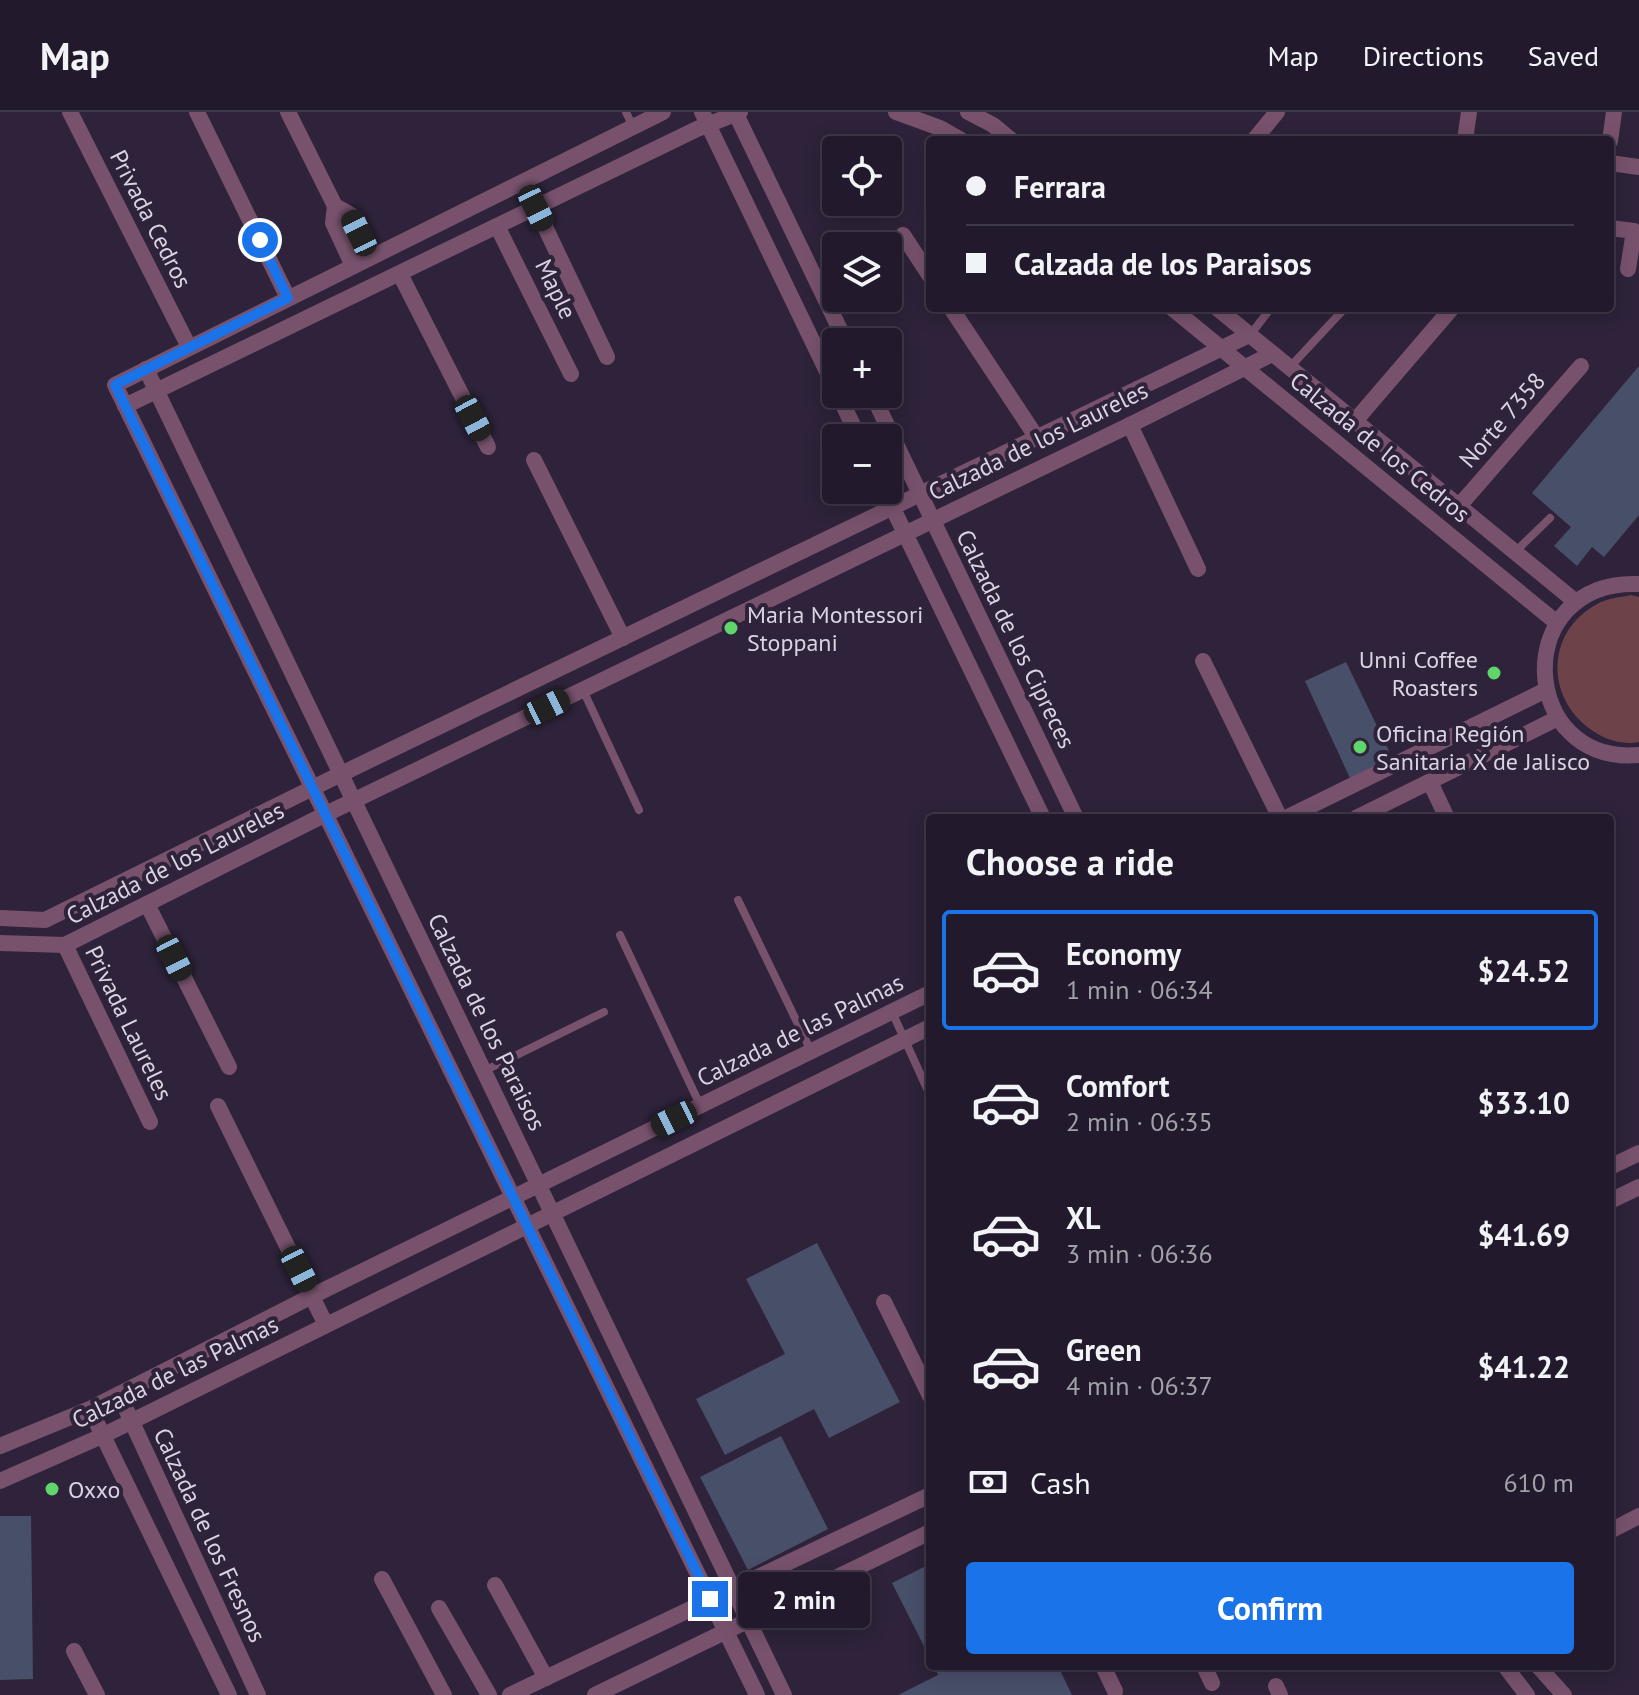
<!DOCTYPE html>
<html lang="en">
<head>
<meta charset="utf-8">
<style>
	:root { --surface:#221a2c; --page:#2a2334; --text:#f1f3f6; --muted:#a2a1a9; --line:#3f3848; --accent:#1a73e8 }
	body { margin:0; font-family:"PT Sans",sans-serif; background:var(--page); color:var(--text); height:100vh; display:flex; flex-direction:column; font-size:30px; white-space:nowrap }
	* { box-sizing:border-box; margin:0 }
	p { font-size:26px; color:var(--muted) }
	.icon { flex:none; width:44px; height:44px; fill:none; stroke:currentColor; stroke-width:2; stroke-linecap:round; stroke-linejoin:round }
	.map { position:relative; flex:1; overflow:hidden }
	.sheet { position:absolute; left:926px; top:702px; width:688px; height:856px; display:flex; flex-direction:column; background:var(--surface); border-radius:8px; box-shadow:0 4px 20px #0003,0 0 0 2px var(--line) }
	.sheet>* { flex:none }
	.guide { position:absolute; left:926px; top:24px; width:688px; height:176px; border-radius:8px; box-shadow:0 4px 20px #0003,0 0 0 2px var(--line); display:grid; align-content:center; height:176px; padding:0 40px; background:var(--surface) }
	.fabs { position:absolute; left:822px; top:24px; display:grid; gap:16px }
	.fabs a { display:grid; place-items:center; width:80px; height:80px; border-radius:8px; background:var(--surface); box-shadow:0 4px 20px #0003,0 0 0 2px var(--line); font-size:40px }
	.end { position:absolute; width:36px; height:36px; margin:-18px; border:10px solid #1a73e8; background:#fff; box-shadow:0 0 0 4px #fff }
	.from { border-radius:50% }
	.bubble { position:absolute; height:56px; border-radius:8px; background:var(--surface); box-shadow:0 4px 20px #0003,0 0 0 2px var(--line); font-size:26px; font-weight:700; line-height:56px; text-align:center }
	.car { position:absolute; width:24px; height:48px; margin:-24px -12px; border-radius:10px; box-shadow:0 0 6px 2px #0007; background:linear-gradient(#222 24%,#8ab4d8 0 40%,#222 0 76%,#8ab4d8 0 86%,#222 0) }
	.guide b { display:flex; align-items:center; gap:28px; height:76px; font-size:30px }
	.guide b+b { border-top:2px solid var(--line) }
	.guide i { width:20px; height:20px; background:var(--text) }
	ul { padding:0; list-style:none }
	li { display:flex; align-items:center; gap:24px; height:120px; margin:0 16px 12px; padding:0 24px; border:4px solid transparent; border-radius:8px }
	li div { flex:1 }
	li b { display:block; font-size:30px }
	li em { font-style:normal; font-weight:700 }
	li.selected { border-color:var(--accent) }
	li>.icon { width:72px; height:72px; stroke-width:1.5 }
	h2 { padding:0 40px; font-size:36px; line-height:96px }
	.pay { display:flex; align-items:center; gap:20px; height:88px; padding:0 40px; font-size:30px }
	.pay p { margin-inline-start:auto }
	.button { display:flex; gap:16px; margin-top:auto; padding:16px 40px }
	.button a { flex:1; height:92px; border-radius:8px; background:var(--accent); color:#fff; font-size:32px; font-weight:700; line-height:92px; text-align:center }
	header { display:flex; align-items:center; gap:48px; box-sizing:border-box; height:112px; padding:0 40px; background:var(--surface); border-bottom:2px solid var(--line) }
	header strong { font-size:38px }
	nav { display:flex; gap:44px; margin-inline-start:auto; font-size:28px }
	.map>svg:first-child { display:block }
	.green { fill:#6d4349 }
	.building { fill:#484f69 }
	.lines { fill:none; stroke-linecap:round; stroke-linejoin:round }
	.service { stroke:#78526d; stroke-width:8 }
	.minor { stroke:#78526d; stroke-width:16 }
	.route { stroke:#1a73e8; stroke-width:10 }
	.poi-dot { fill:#5fd56b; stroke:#2e233a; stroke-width:3 }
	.labels { text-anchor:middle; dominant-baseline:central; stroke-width:8; stroke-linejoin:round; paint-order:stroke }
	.street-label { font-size:24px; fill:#dad3e2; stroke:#2e233a }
	.poi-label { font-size:24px; fill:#dad3e2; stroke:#2e233a; text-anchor:start }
</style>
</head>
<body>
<header>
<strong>Map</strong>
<nav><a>Map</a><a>Directions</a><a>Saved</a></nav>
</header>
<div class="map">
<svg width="1639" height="1583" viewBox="0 0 1639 1583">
	<rect width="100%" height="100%" fill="#2e233a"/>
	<path class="green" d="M1631,483l8,2v145c-13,3 -30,-1 -41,-8 -54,-31 -55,-104 3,-132 9,-4 21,-5 30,-7z"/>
	<g class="building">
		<polygon points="1639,254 1639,403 1604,445 1592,435 1577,454 1554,434 1571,415 1532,381"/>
		<polygon points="1346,550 1392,645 1350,666 1305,569"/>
		<polygon points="817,1131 900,1290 829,1326 814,1297 725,1343 696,1287 785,1242 746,1167"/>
		<polygon points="781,1324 828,1417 748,1458 700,1365"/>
		<polygon points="0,1404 31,1404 33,1567 0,1568"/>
		<polygon points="930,1452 930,1546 892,1471"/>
		<polygon points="934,1554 1058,1554 1072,1583 898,1583 938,1563"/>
	</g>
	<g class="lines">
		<g class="service">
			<polyline points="626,0 632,13"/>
			<polyline points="1250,223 1271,196"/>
			<polyline points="1290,255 1345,196"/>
			<polyline points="1515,440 1550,406"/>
			<polyline points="583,578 639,698"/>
			<polyline points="738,788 811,939"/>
			<polyline points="620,823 700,993"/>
			<polyline points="892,900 930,983"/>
			<polyline points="484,959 604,900"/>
		</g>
		<g class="minor">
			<polyline points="70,0 189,235"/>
			<polyline points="197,0 288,186"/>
			<polyline points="288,0 335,94 351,103 371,144"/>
			<polyline points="663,0 115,273 757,1583"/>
			<polyline points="702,0 836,278"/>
			<polyline points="735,0 846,230"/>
			<polyline points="896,0 940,16 961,28"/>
			<polyline points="968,0 993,13 1011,28"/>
			<polyline points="1254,28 1277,0"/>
			<polyline points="1465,28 1469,0"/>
			<polyline points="1610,29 1614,0"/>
			<polyline points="1610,51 1639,55"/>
			<polyline points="335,94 333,111 353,154"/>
			<polyline points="536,96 607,245"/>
			<polyline points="497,114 571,262"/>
			<polyline points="1610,116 1634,119 1628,157"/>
			<polyline points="903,123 930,164"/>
			<polyline points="400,162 488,335"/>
			<polyline points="951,196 1037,326"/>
			<polyline points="1172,196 1557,511"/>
			<polyline points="1217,196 1576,490"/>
			<polyline points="146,257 784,1583"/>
			<polyline points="838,282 859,326"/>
			<polyline points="872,282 1076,706"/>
			<polyline points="125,294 697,17 740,0"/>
			<polyline points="1355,309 1452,196"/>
			<polyline points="1130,313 1198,457"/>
			<polyline points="534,348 623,526"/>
			<polyline points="884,378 1043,706"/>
			<polyline points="1459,394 1581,254"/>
			<path d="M1639,472c-130,-5 -121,182 0,171"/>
			<polyline points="1203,549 1280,706"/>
			<polyline points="1430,670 1447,706"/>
			<polyline points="1286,706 1546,578"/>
			<polyline points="1356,706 1558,606"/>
			<polyline points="147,792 229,955"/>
			<polyline points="0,806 45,808 341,662 1249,223"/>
			<polyline points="0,831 65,833 326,702 1130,313 1272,242"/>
			<polyline points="65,833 150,1010"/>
			<polyline points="218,994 326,1213"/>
			<polyline points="1610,1055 1639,1041"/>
			<polyline points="1610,1089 1639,1075"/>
			<polyline points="884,1190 930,1284"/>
			<polyline points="119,1282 258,1583"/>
			<polyline points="90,1297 229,1583"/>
			<polyline points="0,1334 90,1297 312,1184 930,881"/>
			<polyline points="0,1369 102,1324 930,915"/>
			<polyline points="1610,1419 1639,1404"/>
			<polyline points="382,1467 444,1583"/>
			<polyline points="495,1473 546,1566"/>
			<polyline points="439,1496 489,1583"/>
			<polyline points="74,1539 97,1583"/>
			<polyline points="1103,1554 1115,1579"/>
			<polyline points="1204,1554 1212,1571"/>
			<polyline points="1505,1554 1527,1583"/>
			<polyline points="1538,1554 1564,1583"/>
			<polyline points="1276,1574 1280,1583"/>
			<polyline points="510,1583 930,1383"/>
			<polyline points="595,1583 930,1420"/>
		</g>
	</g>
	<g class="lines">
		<polyline class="route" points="260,128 288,186 115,273 710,1487"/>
	</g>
	<g class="poi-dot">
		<circle cx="731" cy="516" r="8"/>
		<circle cx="1494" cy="561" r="8"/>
		<circle cx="1360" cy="635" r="8"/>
		<circle cx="52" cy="1377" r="8"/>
	</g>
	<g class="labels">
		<g class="street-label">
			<text transform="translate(151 107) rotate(63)">Privada Cedros</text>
			<text transform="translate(556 177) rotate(64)">Maple</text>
			<text transform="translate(1502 308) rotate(-49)">Norte 7358</text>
			<text transform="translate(1038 329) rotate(-26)">Calzada de los Laureles</text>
			<text transform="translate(1380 335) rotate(39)">Calzada de los Cedros</text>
			<text transform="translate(1016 527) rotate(64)">Calzada de los Cipreces</text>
			<text transform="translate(175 751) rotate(-27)">Calzada de los Laureles</text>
			<text transform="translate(487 910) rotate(64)">Calzada de los Paraisos</text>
			<text transform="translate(129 911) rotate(64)">Privada Laureles</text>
			<text transform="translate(800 918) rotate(-26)">Calzada de las Palmas</text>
			<text transform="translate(175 1260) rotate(-26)">Calzada de las Palmas</text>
			<text transform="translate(210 1423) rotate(65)">Calzada de los Fresnos</text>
		</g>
		<g class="poi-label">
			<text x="747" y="502">Maria Montessori<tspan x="747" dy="28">Stoppani</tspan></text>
			<text x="1478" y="547" text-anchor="end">Unni Coffee<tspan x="1478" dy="28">Roasters</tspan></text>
			<text x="1376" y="621">Oficina Región<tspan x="1376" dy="28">Sanitaria X de Jalisco</tspan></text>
			<text x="68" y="1377">Oxxo</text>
		</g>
	</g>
</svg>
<div class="fabs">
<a><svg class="icon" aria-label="locate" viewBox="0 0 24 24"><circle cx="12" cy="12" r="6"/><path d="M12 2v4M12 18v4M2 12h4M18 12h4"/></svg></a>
<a><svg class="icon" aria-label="layers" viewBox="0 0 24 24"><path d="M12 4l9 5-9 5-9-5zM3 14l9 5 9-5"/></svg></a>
<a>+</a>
<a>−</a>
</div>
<i class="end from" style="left:260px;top:128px"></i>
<i class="end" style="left:710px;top:1487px"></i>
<div class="bubble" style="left:738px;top:1460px;width:132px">2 min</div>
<i class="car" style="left:536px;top:96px;rotate:154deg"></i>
<i class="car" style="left:359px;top:121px;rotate:334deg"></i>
<i class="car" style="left:473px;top:306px;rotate:152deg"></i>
<i class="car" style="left:547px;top:595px;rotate:64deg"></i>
<i class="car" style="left:174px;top:846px;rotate:153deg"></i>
<i class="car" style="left:674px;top:1007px;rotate:244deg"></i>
<i class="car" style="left:299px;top:1157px;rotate:153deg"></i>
<div class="guide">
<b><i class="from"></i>Ferrara</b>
<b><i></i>Calzada de los Paraisos</b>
</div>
<section class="sheet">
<h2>Choose a ride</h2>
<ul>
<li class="selected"><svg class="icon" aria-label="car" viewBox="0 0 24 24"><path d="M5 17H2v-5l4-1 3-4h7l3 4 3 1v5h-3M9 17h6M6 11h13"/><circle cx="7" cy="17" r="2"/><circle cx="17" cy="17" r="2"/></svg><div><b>Economy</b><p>1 min · 06:34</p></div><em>$24.52</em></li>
<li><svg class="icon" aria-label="car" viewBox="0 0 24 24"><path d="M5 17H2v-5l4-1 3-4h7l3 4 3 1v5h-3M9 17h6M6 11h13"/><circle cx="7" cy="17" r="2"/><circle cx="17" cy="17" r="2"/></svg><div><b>Comfort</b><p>2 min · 06:35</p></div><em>$33.10</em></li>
<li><svg class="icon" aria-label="car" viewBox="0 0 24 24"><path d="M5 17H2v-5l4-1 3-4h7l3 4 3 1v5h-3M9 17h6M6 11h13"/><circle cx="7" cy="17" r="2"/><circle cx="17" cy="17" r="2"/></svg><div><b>XL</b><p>3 min · 06:36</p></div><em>$41.69</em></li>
<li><svg class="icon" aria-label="car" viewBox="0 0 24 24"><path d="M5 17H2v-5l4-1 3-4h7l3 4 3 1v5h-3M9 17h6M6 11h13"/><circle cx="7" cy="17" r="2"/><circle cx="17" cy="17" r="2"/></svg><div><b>Green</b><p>4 min · 06:37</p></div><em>$41.22</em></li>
</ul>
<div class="pay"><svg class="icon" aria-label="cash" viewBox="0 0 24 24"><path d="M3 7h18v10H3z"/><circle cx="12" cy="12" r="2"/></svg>Cash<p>610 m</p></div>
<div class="button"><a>Confirm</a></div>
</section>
</div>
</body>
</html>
